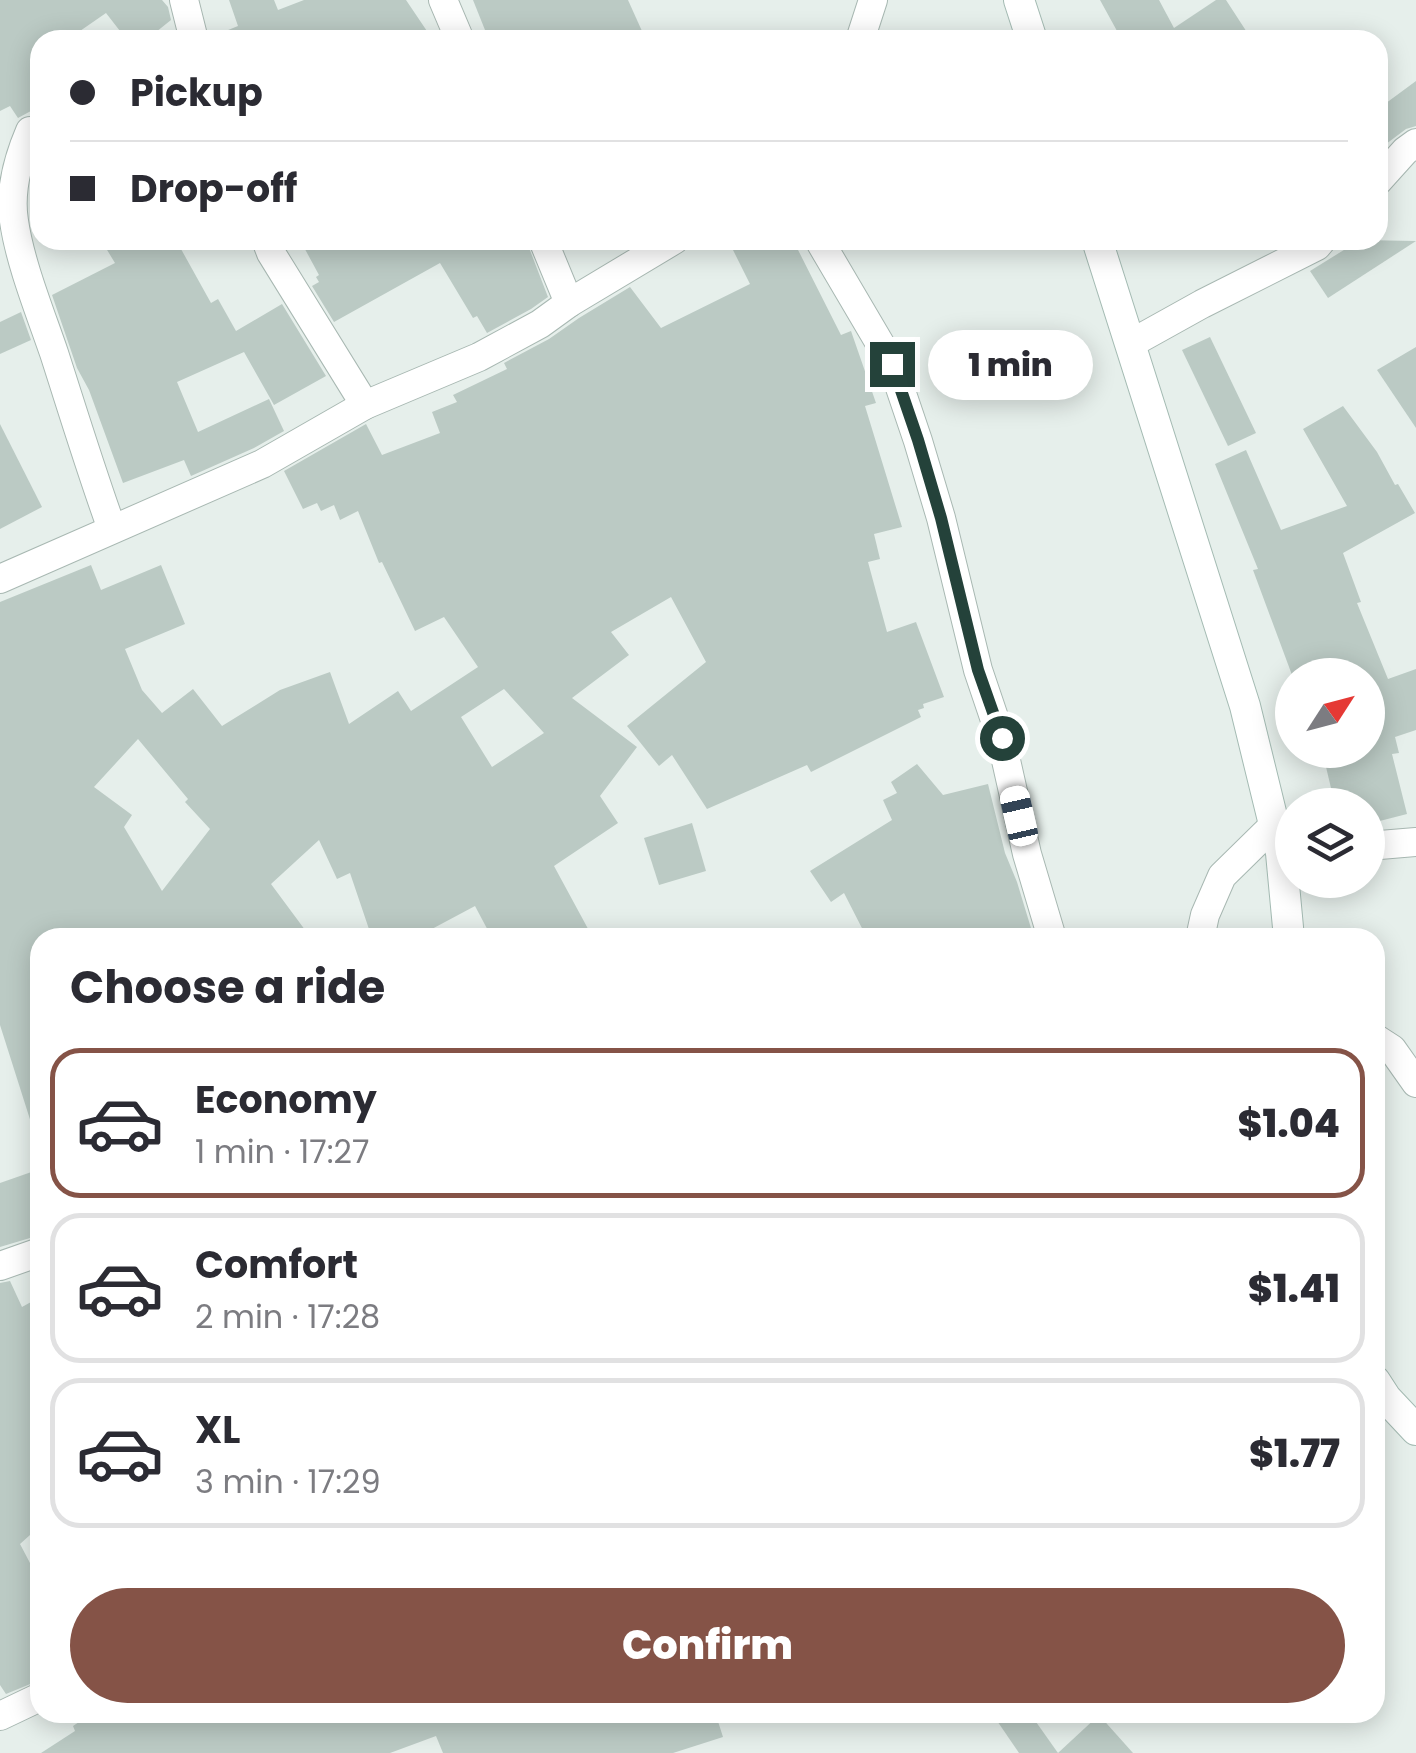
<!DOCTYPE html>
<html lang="en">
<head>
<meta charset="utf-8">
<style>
	:root { --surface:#fff; --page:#f2f2f3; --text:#2b2b33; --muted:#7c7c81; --line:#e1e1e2; --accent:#855347 }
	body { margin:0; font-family:Poppins,sans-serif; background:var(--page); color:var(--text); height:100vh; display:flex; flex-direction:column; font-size:38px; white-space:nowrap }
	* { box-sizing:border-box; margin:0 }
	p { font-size:32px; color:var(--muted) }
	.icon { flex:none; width:55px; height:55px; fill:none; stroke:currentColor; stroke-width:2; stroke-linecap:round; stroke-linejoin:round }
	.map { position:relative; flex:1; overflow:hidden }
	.drawer { position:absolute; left:30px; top:928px; width:1355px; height:795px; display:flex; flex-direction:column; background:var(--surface); border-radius:30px; box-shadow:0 5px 25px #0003 }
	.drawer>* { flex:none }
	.top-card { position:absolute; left:30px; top:30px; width:1358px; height:220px; border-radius:30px; box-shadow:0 5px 25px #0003; display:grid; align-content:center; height:220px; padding:0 40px; background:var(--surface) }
	.needle { width:65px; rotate:54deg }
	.controls { position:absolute; left:1275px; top:658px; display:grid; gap:20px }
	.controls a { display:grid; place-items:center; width:110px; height:110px; border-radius:50%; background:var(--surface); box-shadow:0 5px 25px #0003; font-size:50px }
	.end { position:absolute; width:45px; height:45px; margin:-22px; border:12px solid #24423a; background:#fff; box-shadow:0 0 0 5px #fff }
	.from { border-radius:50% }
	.bubble { position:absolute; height:70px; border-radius:35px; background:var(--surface); box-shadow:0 5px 25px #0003; font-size:32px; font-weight:800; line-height:70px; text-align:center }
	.car { position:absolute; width:30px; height:60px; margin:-30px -15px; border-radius:12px; box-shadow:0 0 8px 2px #0007; background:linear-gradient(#fff 24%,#345 0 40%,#fff 0 76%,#345 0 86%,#fff 0) }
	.top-card b { display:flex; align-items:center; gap:35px; height:95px; font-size:38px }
	.top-card b+b { border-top:2px solid var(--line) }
	.top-card i { width:25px; height:25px; background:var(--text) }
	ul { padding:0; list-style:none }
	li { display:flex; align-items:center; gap:30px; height:150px; margin:0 20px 15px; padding:0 20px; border:5px solid var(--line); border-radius:30px }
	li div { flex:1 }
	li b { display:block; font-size:38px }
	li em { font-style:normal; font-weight:800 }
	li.active { border-color:var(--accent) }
	li>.icon { width:90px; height:90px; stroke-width:1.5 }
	h2 { padding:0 40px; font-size:45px; line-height:120px }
	.button { display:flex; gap:20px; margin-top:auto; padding:20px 40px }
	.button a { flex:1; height:115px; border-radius:60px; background:var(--accent); color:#fff; font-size:40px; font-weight:800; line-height:115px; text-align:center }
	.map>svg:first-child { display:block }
	.building { fill:#bbcac4; fill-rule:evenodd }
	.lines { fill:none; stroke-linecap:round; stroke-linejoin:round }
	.street-casing { stroke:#a8b8b2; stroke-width:30 }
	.secondary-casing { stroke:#a4bbb3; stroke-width:32 }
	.street { stroke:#fff; stroke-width:28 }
	.secondary { stroke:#fff; stroke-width:30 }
	.route { stroke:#24423a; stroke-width:12 }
</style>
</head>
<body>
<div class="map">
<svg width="1416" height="1753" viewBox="0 0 1416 1753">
	<rect width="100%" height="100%" fill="#e6efeb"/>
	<g class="building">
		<polygon points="0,0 162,0 168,7 171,20 146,40 127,40 106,13 67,40 40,40 40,106 18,118 10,106 0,111"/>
		<polygon points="229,0 274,0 278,10 304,0 406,0 433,40 211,40 211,37 238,26"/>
		<polygon points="473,0 628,0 646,40 489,40"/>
		<polygon points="1100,0 1159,0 1174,28 1216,0 1226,0 1252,40 1122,40"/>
		<polygon points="1416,81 1416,126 1406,129 1378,150 1378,109"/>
		<polygon points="101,240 176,240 211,303 218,299 236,331 282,304 326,376 274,405 244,352 177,382 198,432 269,399 284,431 254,448 191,476 184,460 123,483 89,390 77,368 52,295 115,263"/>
		<polygon points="300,240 526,240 548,297 531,309 487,333 477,316 473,318 440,263 334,322 312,286 319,282 316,277 319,275"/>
		<path d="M728,240h65l48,95 10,-4 25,72 -11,3 37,121 -28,7 6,25 -12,3 19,70 29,-10 28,75 -21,7 1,4 -6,2 3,7 -110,55 -4,-7 -100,44 -35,-54 -13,11 -32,-40 79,-64 -35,-65 -60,35 18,23 -57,43 65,49 -37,49 18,27 -64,43 39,72h-101l-17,-32 -60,32h-43l-22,-65 -13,6 -18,-39 -48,44 40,54h-271v193l-6,1 -34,-107v-423l91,-37 10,25 60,-25 24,59 -60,25 17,41 20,23 31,-24 29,37 58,-36 50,-18 19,52 49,-33 13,20 67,-44 -34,-50 -29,14 -33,-69 -3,1 -21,-52 -18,9 -6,-15 -13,6 -4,-8 -14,6 -19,-38 82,-47 16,31 58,-22 -8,-21 25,-10 -4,-7 54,-26 -3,-6 45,-24 30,-21 51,-31 31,41 89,-44zM504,689l40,44 -52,34 -31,-50zM138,739l50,60 -3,3 25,27 -48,62 -38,-64 8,-12 -38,-28z"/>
		<polygon points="1360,240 1416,241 1328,298 1310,271"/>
		<polygon points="21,312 31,340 0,354 0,322"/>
		<polygon points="1210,337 1256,433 1228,446 1182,350"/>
		<polygon points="1416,347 1416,428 1377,370"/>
		<polygon points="1343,406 1377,452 1395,485 1398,484 1415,513 1343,553 1361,602 1357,603 1388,679 1416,669 1416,730 1395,737 1399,753 1392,754 1407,814 1368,824 1368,805 1335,805 1322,750 1368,750 1368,675 1328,675 1323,663 1292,675 1253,570 1258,569 1215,464 1246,450 1281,530 1347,506 1303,429"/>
		<polygon points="0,424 42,507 0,529"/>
		<polygon points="917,764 943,795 988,784 1005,853 1017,882 1034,938 867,938 844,893 831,902 810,871 892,820 883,800 897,793 891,782"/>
		<polygon points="692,823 706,871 659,885 644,838"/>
		<polygon points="40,1169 40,1235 0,1247 0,1183"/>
		<polygon points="10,1281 22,1307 40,1297 40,1526 20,1544 40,1582 40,1680 6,1694 0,1685 0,1283"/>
		<polygon points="94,1712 715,1712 723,1737 673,1753 443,1753 436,1736 390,1753 41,1753 75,1731 73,1726"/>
		<polygon points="991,1712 1029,1712 1058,1753 1019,1753"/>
		<polygon points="1099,1715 1133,1753 1058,1753"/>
	</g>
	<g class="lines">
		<g class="street-casing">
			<g id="street">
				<polyline points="184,0 194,40"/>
				<polyline points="443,0 460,40"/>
				<polyline points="860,40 873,0"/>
				<path d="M30,131c-12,28 -21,59 -16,90 6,42 26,91 40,132 19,59 37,118 58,176"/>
				<polyline points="1378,181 1405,151 1416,143"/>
				<polyline points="266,240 271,253 365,405"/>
				<polyline points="543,240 569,303"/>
				<polyline points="819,240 892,364 918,441 941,518 978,670 1001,738 1027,854 1052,938"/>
				<polyline points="1130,344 1202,304 1317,246 1322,240"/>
				<polyline points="0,579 262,464 365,405 479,357 540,324 569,303 674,240"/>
				<polyline points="1368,846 1416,842"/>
				<polyline points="1200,938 1205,915 1222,876 1274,825"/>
				<polyline points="1375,1038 1392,1049 1416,1083"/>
				<polyline points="0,1266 40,1252"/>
				<polyline points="0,1716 40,1697"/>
			</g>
		</g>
		<g class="secondary-casing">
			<g id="secondary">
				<polyline points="1019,0 1032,40"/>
				<polyline points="1097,240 1245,706 1281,853 1289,938"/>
				<polyline points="1375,1381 1386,1398 1416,1430"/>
			</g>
		</g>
		<use href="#street" class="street"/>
		<use href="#secondary" class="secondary"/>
	</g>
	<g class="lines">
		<polyline class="route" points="892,364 918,440 941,518 978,670 1002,738"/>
	</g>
</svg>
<div class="controls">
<a><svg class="needle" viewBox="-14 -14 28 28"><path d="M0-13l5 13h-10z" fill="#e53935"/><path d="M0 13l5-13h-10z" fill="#7c7c81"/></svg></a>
<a><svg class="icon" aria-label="layers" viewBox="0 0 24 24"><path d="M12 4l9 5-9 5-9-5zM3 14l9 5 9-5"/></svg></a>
</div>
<i class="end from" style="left:1002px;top:738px"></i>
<i class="end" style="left:892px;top:364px"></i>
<div class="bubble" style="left:928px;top:330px;width:165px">1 min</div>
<i class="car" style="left:1019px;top:816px;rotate:347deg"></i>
<div class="top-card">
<b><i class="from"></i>Pickup</b>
<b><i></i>Drop-off</b>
</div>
<section class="drawer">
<h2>Choose a ride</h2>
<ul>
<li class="active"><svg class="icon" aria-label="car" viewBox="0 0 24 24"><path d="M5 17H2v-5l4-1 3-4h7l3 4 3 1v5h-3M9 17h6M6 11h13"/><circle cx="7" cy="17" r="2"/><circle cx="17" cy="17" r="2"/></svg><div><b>Economy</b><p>1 min · 17:27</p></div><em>$1.04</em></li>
<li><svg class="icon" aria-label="car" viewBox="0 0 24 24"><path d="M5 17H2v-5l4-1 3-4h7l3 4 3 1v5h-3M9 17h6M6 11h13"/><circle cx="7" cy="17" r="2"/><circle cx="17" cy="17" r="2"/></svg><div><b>Comfort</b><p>2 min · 17:28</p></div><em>$1.41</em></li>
<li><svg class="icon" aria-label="car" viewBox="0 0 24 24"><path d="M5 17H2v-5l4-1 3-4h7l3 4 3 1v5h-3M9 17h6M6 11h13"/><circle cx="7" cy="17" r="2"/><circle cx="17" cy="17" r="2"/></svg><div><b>XL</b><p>3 min · 17:29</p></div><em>$1.77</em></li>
</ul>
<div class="button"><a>Confirm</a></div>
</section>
</div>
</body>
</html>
